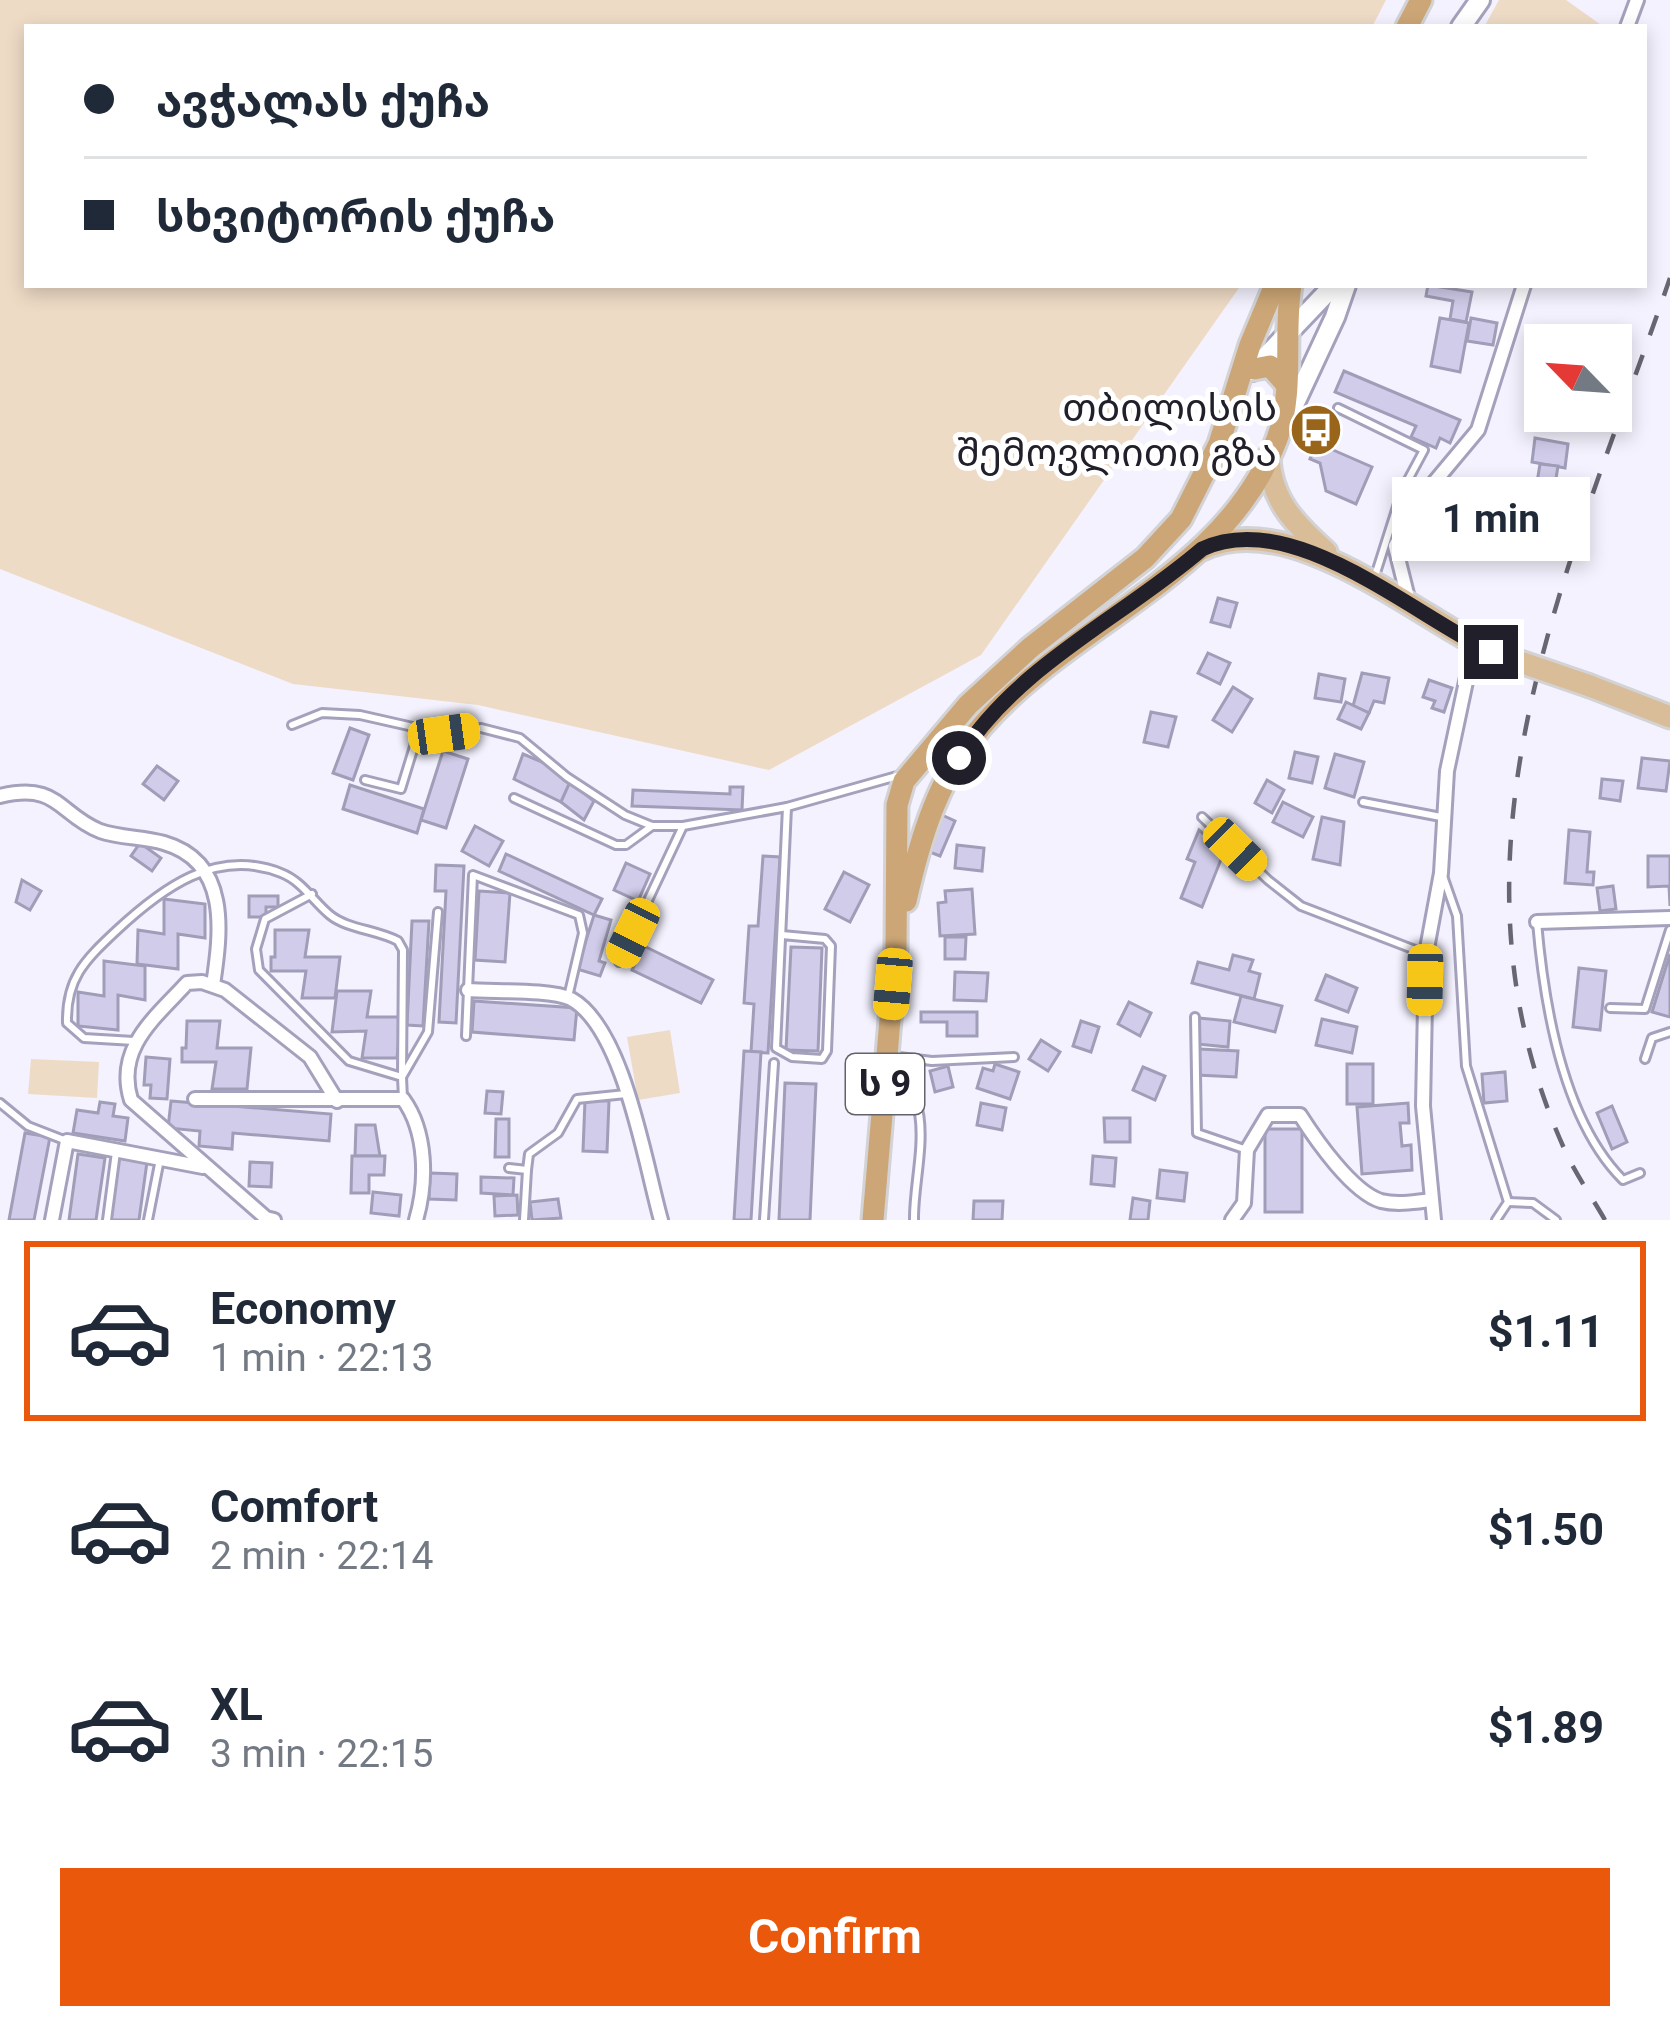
<!DOCTYPE html>
<html lang="en">
<head>
<meta charset="utf-8">
<style>
	:root { --surface:#fff; --page:#f2f2f3; --text:#1f2937; --muted:#747a83; --line:#e0e1e3; --accent:#ea580c }
	body { margin:0; font-family:Roboto,"Noto Sans Georgian",sans-serif; background:var(--page); color:var(--text); height:100vh; display:flex; flex-direction:column; font-size:45px; white-space:nowrap }
	* { box-sizing:border-box; margin:0 }
	p { font-size:39px; color:var(--muted) }
	.icon { flex:none; width:66px; height:66px; fill:none; stroke:currentColor; stroke-width:2; stroke-linecap:round; stroke-linejoin:round }
	.map { position:relative; height:1220px; overflow:hidden }
	.sheet { display:flex; flex-direction:column; background:var(--surface); flex:1 }
	.sheet>* { flex:none }
	.banner { position:absolute; left:24px; top:24px; width:1623px; height:264px; border-radius:0px; box-shadow:0 6px 18px #0003; display:grid; align-content:center; height:264px; padding:0 60px; background:var(--surface) }
	.needle { width:78px; rotate:295deg }
	.tools { position:absolute; left:1524px; top:324px; display:grid; gap:24px }
	.tools a { display:grid; place-items:center; width:108px; height:108px; border-radius:0px; background:var(--surface); box-shadow:0 6px 18px #0003; font-size:60px }
	.end { position:absolute; width:54px; height:54px; margin:-27px; border:15px solid #21202a; background:#fff; box-shadow:0 0 0 6px #fff }
	.from { border-radius:50% }
	.bubble { position:absolute; height:84px; border-radius:0px; background:var(--surface); box-shadow:0 6px 18px #0003; font-size:39px; font-weight:700; line-height:84px; text-align:center }
	.car { position:absolute; width:36px; height:72px; margin:-36px -18px; border-radius:15px; box-shadow:0 0 9px 3px #0007; background:linear-gradient(#f5c518 24%,#345 0 40%,#f5c518 0 76%,#345 0 86%,#f5c518 0) }
	.banner b { display:flex; align-items:center; gap:42px; height:114px; font-size:45px }
	.banner b+b { border-top:3px solid var(--line) }
	.banner i { width:30px; height:30px; background:var(--text) }
	ul { padding:21px 0 0; list-style:none }
	li { display:flex; align-items:center; gap:36px; height:180px; margin:0 24px 18px; padding:0 36px; border:6px solid transparent; border-radius:0px }
	li div { flex:1 }
	li b { display:block; font-size:45px }
	li em { font-style:normal; font-weight:700 }
	li.active { border-color:var(--accent) }
	li>.icon { width:108px; height:108px; stroke-width:1.5 }
	.button { display:flex; gap:24px; margin-top:auto; padding:24px 60px }
	.button a { flex:1; height:138px; border-radius:0px; background:var(--accent); color:#fff; font-size:48px; font-weight:700; line-height:138px; text-align:center }
	.map>svg:first-child { display:block }
	.green { fill:#eedbc6 }
	.building { fill:#d0cce9; stroke:#a09db8; stroke-width:3 }
	.lines { fill:none; stroke-linecap:round; stroke-linejoin:round }
	.service-casing { stroke:#a4a1bc; stroke-width:12 }
	.minor-casing { stroke:#a4a1bc; stroke-width:18 }
	.secondary-casing { stroke:#a4a1bc; stroke-width:24 }
	.primary-casing { stroke:#d3d2d4; stroke-width:27 }
	.trunk-casing { stroke:#d3d2d4; stroke-width:27 }
	.service { stroke:#fff; stroke-width:6 }
	.minor { stroke:#fff; stroke-width:12 }
	.secondary { stroke:#fff; stroke-width:18 }
	.primary { stroke:#d9bc98; stroke-width:21 }
	.trunk { stroke:#cca676; stroke-width:21 }
	.rail { stroke:#676671; stroke-width:4.5; stroke-dasharray:21 21; stroke-linecap:butt }
	.primary-bridge-casing { stroke:#d3d2d4; stroke-width:27; stroke-linecap:butt }
	.primary-bridge { stroke:#d9bc98; stroke-width:21 }
	.route { stroke:#21202a; stroke-width:15 }
	.labels { text-anchor:middle; dominant-baseline:central; stroke-width:10; stroke-linejoin:round; paint-order:stroke }
	.shield { fill:#fff; stroke:#64636a; stroke-width:3 }
	.shield-label { font-size:36px; font-weight:bold; fill:#21202a }
	.poi-label { font-size:39px; fill:#21202a; stroke:#fff; text-anchor:end }
</style>
</head>
<body>
<div class="map">
<svg width="1670" height="1220" viewBox="0 0 1670 1220">
	<rect width="100%" height="100%" fill="#f3f2fe"/>
	<g class="green">
		<polygon points="0,0 1386,0 1372,27 27,27 27,285 1241,285 981,655 769,770 478,705 293,684 0,569"/>
		<polygon points="1499,0 1566,0 1604,27 1484,27"/>
		<polygon points="670,1030 680,1093 638,1100 627,1037"/>
		<polygon points="31,1059 99,1062 97,1098 28,1094"/>
	</g>
	<g class="building">
		<polygon points="1428,285 1472,292 1466,322 1450,319 1453,301 1426,296"/>
		<polygon points="1440,318 1469,323 1460,372 1431,366"/>
		<polygon points="1471,318 1497,323 1493,345 1467,341"/>
		<polygon points="1344,371 1460,420 1450,443 1440,438 1436,448 1411,437 1416,426 1335,392"/>
		<polygon points="1535,438 1568,444 1565,468 1532,462"/>
		<polygon points="1317,443 1372,467 1356,504 1326,491 1320,463 1310,459"/>
		<polygon points="1540,464 1558,466 1553,497 1535,495"/>
		<polygon points="1447,482 1481,499 1468,525 1434,507"/>
		<polygon points="1218,598 1237,603 1230,627 1211,622"/>
		<polygon points="1208,653 1230,663 1220,684 1198,673"/>
		<polygon points="1362,673 1389,678 1384,703 1374,701 1369,713 1353,706"/>
		<polygon points="1319,674 1345,679 1341,702 1315,698"/>
		<polygon points="1429,680 1452,688 1444,712 1432,708 1435,701 1423,697"/>
		<polygon points="1233,687 1252,699 1232,732 1213,720"/>
		<polygon points="1346,702 1369,713 1361,729 1338,719"/>
		<polygon points="1151,712 1176,717 1168,747 1144,742"/>
		<polygon points="350,728 369,735 353,780 333,773"/>
		<polygon points="443,751 468,759 446,828 421,820"/>
		<polygon points="1295,752 1318,757 1312,783 1289,778"/>
		<polygon points="523,754 549,765 570,782 561,802 514,779"/>
		<polygon points="1335,754 1364,762 1354,797 1325,788"/>
		<polygon points="1642,758 1670,761 1666,791 1638,788"/>
		<polygon points="157,766 178,781 164,800 143,784"/>
		<polygon points="1602,779 1623,781 1620,801 1600,798"/>
		<polygon points="1267,780 1284,790 1272,813 1255,803"/>
		<polygon points="570,782 594,801 584,820 561,802"/>
		<polygon points="350,785 424,809 417,833 343,809"/>
		<polygon points="730,787 743,787 742,810 632,806 633,790 730,794"/>
		<polygon points="1283,802 1313,817 1303,837 1273,822"/>
		<polygon points="942,815 955,821 940,856 927,851"/>
		<polygon points="1322,817 1344,822 1340,865 1313,859"/>
		<polygon points="475,826 503,841 489,866 462,851"/>
		<polygon points="1199,830 1224,852 1202,907 1181,898 1195,862 1187,859"/>
		<polygon points="1569,830 1590,832 1587,872 1594,872 1593,885 1565,883"/>
		<polygon points="140,843 161,858 152,871 131,856"/>
		<polygon points="957,845 984,848 982,871 955,868"/>
		<polygon points="506,854 602,899 594,915 499,871"/>
		<polygon points="763,856 780,857 768,1053 751,1052 754,1004 744,1003 749,926 758,926"/>
		<polygon points="1648,856 1670,856 1670,906 1669,886 1648,887"/>
		<polygon points="626,863 650,874 638,901 614,890"/>
		<polygon points="436,865 464,866 456,1023 439,1022 446,891 435,891"/>
		<polygon points="844,872 869,885 850,922 825,909"/>
		<polygon points="22,880 41,891 30,910 16,902"/>
		<polygon points="1613,886 1616,909 1600,911 1597,888"/>
		<polygon points="972,889 975,934 940,936 938,903 946,902 945,891"/>
		<polygon points="479,891 510,893 505,962 475,960"/>
		<polygon points="249,896 278,896 278,907 266,907 266,917 249,917"/>
		<polygon points="164,899 205,904 205,938 178,934 178,969 137,964 138,930 164,934"/>
		<polygon points="594,915 611,920 599,961 605,963 600,976 577,969"/>
		<polygon points="412,921 429,921 423,1026 407,1025"/>
		<polygon points="275,930 309,930 305,957 340,957 335,998 302,998 306,971 271,971 271,957 275,957"/>
		<polygon points="945,937 966,937 965,959 945,959"/>
		<polygon points="644,946 713,980 701,1003 632,970"/>
		<polygon points="791,947 822,948 818,1051 786,1050"/>
		<polygon points="1670,954 1670,1017 1652,1012"/>
		<polygon points="1233,955 1253,960 1249,971 1260,974 1254,999 1192,983 1198,962 1229,970"/>
		<polygon points="104,961 145,966 145,1000 118,995 118,1030 78,1026 78,992 104,996"/>
		<polygon points="1579,968 1606,971 1600,1030 1573,1027"/>
		<polygon points="955,972 988,973 986,1001 954,1000"/>
		<polygon points="1326,975 1357,988 1348,1012 1316,1000"/>
		<polygon points="337,991 371,991 367,1017 401,1017 397,1058 362,1058 366,1031 332,1032"/>
		<polygon points="1241,996 1282,1006 1275,1032 1234,1022"/>
		<polygon points="474,1001 577,1008 574,1040 472,1032"/>
		<polygon points="1129,1002 1151,1013 1140,1036 1118,1024"/>
		<polygon points="921,1012 977,1012 977,1036 947,1036 947,1022 921,1022"/>
		<polygon points="1199,1018 1230,1021 1228,1047 1197,1044"/>
		<polygon points="1322,1019 1357,1027 1352,1053 1316,1045"/>
		<polygon points="187,1021 220,1021 217,1048 251,1048 247,1089 212,1089 216,1062 182,1062 182,1048 186,1048"/>
		<polygon points="1081,1021 1099,1027 1091,1052 1073,1046"/>
		<polygon points="1041,1040 1060,1052 1048,1071 1029,1059"/>
		<polygon points="1199,1049 1238,1051 1236,1077 1197,1075"/>
		<polygon points="744,1051 761,1052 751,1220 734,1220"/>
		<polygon points="146,1057 170,1059 167,1099 150,1098 151,1085 144,1085"/>
		<polygon points="995,1064 1019,1072 1010,1099 977,1088 983,1068 993,1071"/>
		<rect x="1347" y="1064" width="26" height="40"/>
		<polygon points="948,1066 953,1087 935,1092 930,1071"/>
		<polygon points="1143,1067 1165,1076 1155,1100 1133,1090"/>
		<polygon points="1505,1072 1507,1101 1484,1103 1482,1074"/>
		<polygon points="785,1083 816,1084 810,1220 779,1220"/>
		<polygon points="487,1091 503,1092 501,1114 485,1113"/>
		<polygon points="585,1100 609,1101 607,1152 583,1151"/>
		<polygon points="171,1101 331,1114 329,1141 233,1133 232,1149 199,1146 200,1131 168,1128"/>
		<polygon points="100,1102 115,1104 113,1116 128,1118 125,1141 73,1133 77,1110 98,1113"/>
		<polygon points="981,1103 1006,1108 1002,1130 977,1125"/>
		<polygon points="1408,1103 1409,1123 1400,1123 1402,1146 1411,1145 1412,1170 1362,1174 1357,1107"/>
		<polygon points="1612,1106 1627,1142 1612,1149 1597,1113"/>
		<polygon points="1104,1118 1130,1118 1130,1142 1105,1142"/>
		<polygon points="496,1119 509,1119 509,1157 495,1157"/>
		<polygon points="356,1125 375,1125 380,1156 355,1156"/>
		<rect x="1265" y="1129" width="37" height="83"/>
		<polygon points="25,1133 50,1137 34,1220 9,1220"/>
		<polygon points="78,1154 105,1158 96,1220 69,1220"/>
		<polygon points="352,1156 385,1156 384,1175 369,1175 369,1193 351,1193"/>
		<polygon points="1093,1156 1116,1158 1114,1186 1091,1184"/>
		<polygon points="118,1158 147,1162 139,1220 110,1220"/>
		<polygon points="250,1162 272,1163 271,1187 249,1186"/>
		<polygon points="1160,1170 1187,1173 1184,1201 1157,1198"/>
		<polygon points="430,1173 457,1174 456,1200 429,1199"/>
		<polygon points="481,1177 514,1178 513,1195 481,1193"/>
		<polygon points="373,1192 401,1195 399,1216 371,1213"/>
		<polygon points="517,1195 518,1215 495,1216 494,1196"/>
		<polygon points="1133,1198 1150,1201 1148,1220 1130,1220"/>
		<polygon points="558,1199 561,1218 532,1220 530,1202"/>
		<polygon points="974,1201 1003,1201 1002,1220 973,1220"/>
	</g>
	<g class="lines">
		<g class="service-casing">
			<g id="service">
				<polyline points="1338,408 1424,450 1402,491 1375,576"/>
				<polyline points="292,725 322,713 360,715 444,734 481,728 520,738 567,777 625,815 652,826 683,826 787,807 897,776"/>
				<polyline points="365,780 401,789 420,727"/>
				<polyline points="514,798 616,845 626,845 652,826"/>
				<polyline points="1363,802 1441,817"/>
				<polyline points="1202,817 1268,880 1301,906 1423,953"/>
				<polyline points="1443,876 1457,916 1466,1066 1508,1202 1496,1220"/>
				<polyline points="312,894 265,919 256,949 259,970 349,1061 402,1077 403,1099"/>
				<path d="M1537,922c7,82 25,197 86,258l17,-7"/>
				<polyline points="782,935 825,939 831,946 827,1051 822,1059 792,1057 776,1048 787,807"/>
				<polyline points="619,962 683,826"/>
				<polyline points="1610,1008 1645,1009 1670,930"/>
				<polyline points="1195,1017 1197,1133 1247,1150"/>
				<polyline points="466,1036 473,875 579,915 583,933 568,997"/>
				<path d="M134,1041l-50,-3 -17,-15c-1,-44 17,-62 49,-92 45,-42 100,-84 165,-58 21,8 32,28 49,42 17,14 48,15 68,26l5,9 -1,127 26,-45 10,-120"/>
				<polyline points="891,1056 932,1061 1014,1057"/>
				<polyline points="1645,1059 1652,1038 1670,1032"/>
				<path d="M889,1069c52,29 24,102 25,151"/>
				<polyline points="0,1103 28,1126 64,1140"/>
				<polyline points="509,1168 527,1170 524,1220"/>
				<polyline points="527,1170 529,1154 558,1133 577,1099 626,1094"/>
				<polyline points="1508,1202 1533,1203 1556,1220"/>
				<polyline points="107,1220 116,1152"/>
				<polyline points="148,1220 160,1159"/>
				<polyline points="764,1220 774,1063"/>
			</g>
		</g>
		<g class="minor-casing">
			<g id="minor">
				<polyline points="1627,27 1637,0"/>
				<polyline points="1409,602 1395,546 1422,497 1478,430 1524,285"/>
				<path d="M0,796c59,-14 58,18 100,35 20,7 43,6 64,12 66,19 57,89 49,142"/>
				<polyline points="1537,922 1670,918"/>
				<path d="M468,990c25,2 83,-1 103,9 53,29 74,165 90,221"/>
				<path d="M195,1099h208c24,33 24,83 13,121"/>
				<polyline points="52,1220 67,1141 203,1167"/>
				<path d="M274,1220l-8,-2 -135,-118c-16,-52 24,-82 56,-117l15,-1 23,8 85,67 27,44"/>
				<path d="M1232,1220l12,-17 3,-53 21,-35h32c16,25 52,77 81,86 16,4 34,1 50,-1"/>
				<polyline points="1434,1220 1423,1106 1426,954 1441,873 1447,771 1474,644"/>
			</g>
		</g>
		<g class="secondary-casing">
			<g id="secondary">
				<polyline points="1461,27 1480,0"/>
				<polyline points="1252,371 1334,285"/>
				<polyline points="1287,420 1335,317 1346,285"/>
			</g>
		</g>
		<g class="primary-casing">
			<g id="primary">
				<path d="M1269,456c1,44 27,69 57,96"/>
				<path d="M1202,549c88,-42 210,64 289,103"/>
				<polyline points="1590,686 1670,717"/>
			</g>
		</g>
		<g class="trunk-casing">
			<g id="trunk">
				<polyline points="1407,27 1421,0"/>
				<polyline points="1254,369 1270,366 1286,384"/>
				<path d="M906,901c14,-62 32,-124 75,-174 90,-105 245,-151 296,-288 18,-49 6,-104 14,-154"/>
				<polyline points="873,1220 896,949 897,805 904,781 968,705 1030,648 1145,558 1181,519 1219,444 1250,345 1275,285"/>
			</g>
		</g>
		<use href="#service" class="service"/>
		<use href="#minor" class="minor"/>
		<use href="#secondary" class="secondary"/>
		<use href="#primary" class="primary"/>
		<use href="#trunk" class="trunk"/>
		<path class="rail" d="M1605,1220c-12,-21 -26,-41 -37,-63 -141,-302 3,-591 102,-879"/>
		<g class="primary-bridge-casing">
			<polyline id="primary-bridge" points="1491,652 1590,686"/>
		</g>
		<use href="#primary-bridge" class="primary-bridge"/>
	</g>
	<g class="lines">
		<path class="route" d="M959,758c57,-92 163,-140 243,-209 89,-42 209,64 289,103"/>
	</g>
	<defs>
		<g id="bus-disc" transform="scale(2.7)"><circle r="9.5" fill="#99651b" stroke="#fff"/><path d="M-5-6H5V4H4V6H2V4H-2V6H-4V4H-5ZM-3.5-4V0h7V-4ZM-3.5 1.2v1.5H-2V1.2ZM2 1.2v1.5H3.5V1.2Z" fill="#fff"/></g>
	</defs>
	<g fill-rule="evenodd">
		<use href="#bus-disc" x="1316" y="430"/>
	</g>
	<g class="labels">
		<rect class="shield" x="846" y="1054" width="78" height="60" rx="9"/>
		<g class="shield-label">
			<text x="885" y="1084">ს 9</text>
		</g>
		<g class="poi-label">
			<text x="1277" y="408">თბილისის<tspan x="1277" dy="45">შემოვლითი გზა</tspan></text>
		</g>
	</g>
</svg>
<div class="tools">
<a><svg class="needle" viewBox="-14 -14 28 28"><path d="M0-13l5 13h-10z" fill="#e53935"/><path d="M0 13l5-13h-10z" fill="#747a83"/></svg></a>
</div>
<i class="end from" style="left:959px;top:758px"></i>
<i class="end" style="left:1491px;top:652px"></i>
<div class="bubble" style="left:1392px;top:477px;width:198px">1 min</div>
<i class="car" style="left:444px;top:734px;rotate:82deg"></i>
<i class="car" style="left:1235px;top:849px;rotate:134deg"></i>
<i class="car" style="left:633px;top:933px;rotate:206deg"></i>
<i class="car" style="left:1425px;top:980px;rotate:181deg"></i>
<i class="car" style="left:893px;top:984px;rotate:185deg"></i>
<div class="banner">
<b><i class="from"></i>ავჭალას ქუჩა</b>
<b><i></i>სხვიტორის ქუჩა</b>
</div>
</div>
<section class="sheet">
<ul>
<li class="active"><svg class="icon" aria-label="car" viewBox="0 0 24 24"><path d="M5 17H2v-5l4-1 3-4h7l3 4 3 1v5h-3M9 17h6M6 11h13"/><circle cx="7" cy="17" r="2"/><circle cx="17" cy="17" r="2"/></svg><div><b>Economy</b><p>1 min · 22:13</p></div><em>$1.11</em></li>
<li><svg class="icon" aria-label="car" viewBox="0 0 24 24"><path d="M5 17H2v-5l4-1 3-4h7l3 4 3 1v5h-3M9 17h6M6 11h13"/><circle cx="7" cy="17" r="2"/><circle cx="17" cy="17" r="2"/></svg><div><b>Comfort</b><p>2 min · 22:14</p></div><em>$1.50</em></li>
<li><svg class="icon" aria-label="car" viewBox="0 0 24 24"><path d="M5 17H2v-5l4-1 3-4h7l3 4 3 1v5h-3M9 17h6M6 11h13"/><circle cx="7" cy="17" r="2"/><circle cx="17" cy="17" r="2"/></svg><div><b>XL</b><p>3 min · 22:15</p></div><em>$1.89</em></li>
</ul>
<div class="button"><a>Confirm</a></div>
</section>
</body>
</html>
